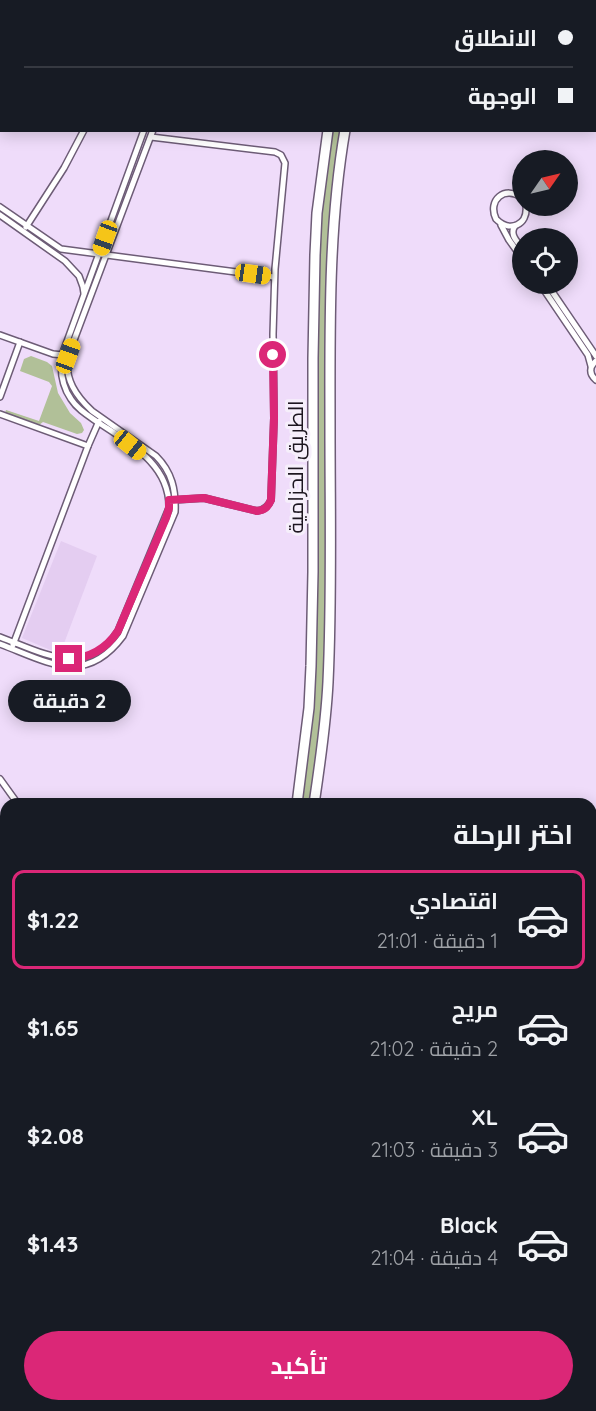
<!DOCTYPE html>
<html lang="ar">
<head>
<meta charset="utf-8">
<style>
	:root { --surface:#171b24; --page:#20242c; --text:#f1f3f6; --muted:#9ea1a6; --line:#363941; --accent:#db2777 }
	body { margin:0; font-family:Quicksand,Cairo,sans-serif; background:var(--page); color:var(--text); direction:rtl; height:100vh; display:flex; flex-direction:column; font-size:22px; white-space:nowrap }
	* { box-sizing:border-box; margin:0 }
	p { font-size:20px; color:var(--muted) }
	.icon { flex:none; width:33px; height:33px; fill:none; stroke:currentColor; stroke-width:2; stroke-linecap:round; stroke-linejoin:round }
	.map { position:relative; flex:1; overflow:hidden; direction:ltr }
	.drawer { position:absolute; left:0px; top:798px; width:597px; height:614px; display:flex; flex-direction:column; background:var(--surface); border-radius:18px 18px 0 0; box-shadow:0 3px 15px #0003; direction:rtl }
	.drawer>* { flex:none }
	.banner { position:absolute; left:0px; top:0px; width:597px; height:132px; box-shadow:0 3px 15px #0003; direction:rtl; display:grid; align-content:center; height:132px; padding:0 24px; background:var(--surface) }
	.needle { width:39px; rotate:56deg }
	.tools { position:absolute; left:512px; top:150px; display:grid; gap:12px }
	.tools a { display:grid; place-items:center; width:66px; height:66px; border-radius:50%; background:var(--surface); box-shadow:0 3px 15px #0003; font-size:30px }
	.end { position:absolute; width:27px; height:27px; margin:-14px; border:8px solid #db2777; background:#fff; box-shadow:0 0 0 3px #fff }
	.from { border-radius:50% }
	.bubble { position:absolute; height:42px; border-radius:21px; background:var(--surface); box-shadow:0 3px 15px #0003; font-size:20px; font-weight:700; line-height:42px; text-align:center; direction:rtl }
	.car { position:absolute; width:18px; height:36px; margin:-18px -9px; border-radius:8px; box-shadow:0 0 4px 2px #0007; background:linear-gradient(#f5c518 24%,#345 0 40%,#f5c518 0 76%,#345 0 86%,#f5c518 0) }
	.banner b { display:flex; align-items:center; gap:21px; height:57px; font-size:22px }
	.banner b+b { border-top:2px solid var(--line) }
	.banner i { width:15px; height:15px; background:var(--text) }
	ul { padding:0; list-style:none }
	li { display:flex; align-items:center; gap:18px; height:99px; margin:0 12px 9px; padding:0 12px; border:3px solid transparent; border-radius:12px }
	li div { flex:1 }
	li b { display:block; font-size:22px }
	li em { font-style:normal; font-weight:700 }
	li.on { border-color:var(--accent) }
	li>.icon { width:54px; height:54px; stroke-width:1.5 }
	h2 { padding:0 24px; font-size:27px; line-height:72px }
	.action { display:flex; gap:12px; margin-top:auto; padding:12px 24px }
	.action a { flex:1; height:69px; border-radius:36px; background:var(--accent); color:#fff; font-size:24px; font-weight:700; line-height:69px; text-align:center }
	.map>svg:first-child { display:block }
	.built { fill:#e4cdf1 }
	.green { fill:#b1c098 }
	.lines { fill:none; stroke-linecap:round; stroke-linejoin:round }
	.minor-casing { stroke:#6d5c76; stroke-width:8 }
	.tertiary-casing { stroke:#6d5c76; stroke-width:10 }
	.secondary-casing { stroke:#6d5c76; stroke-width:10 }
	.trunk-casing { stroke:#6d5c76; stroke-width:12 }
	.minor { stroke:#fff; stroke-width:5 }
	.tertiary { stroke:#fff; stroke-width:7 }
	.secondary { stroke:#fff; stroke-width:8 }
	.trunk { stroke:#fff; stroke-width:9 }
	.route { stroke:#db2777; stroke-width:8 }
	.labels { text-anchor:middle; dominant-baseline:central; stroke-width:6; stroke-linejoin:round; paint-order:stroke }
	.street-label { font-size:21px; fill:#1d1620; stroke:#f6effb }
</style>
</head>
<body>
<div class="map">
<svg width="596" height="1411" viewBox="0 0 596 1411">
	<rect width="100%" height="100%" fill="#efdcfa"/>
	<polygon class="built" points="61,541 97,556 60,654 22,638"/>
	<g class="green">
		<polygon points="331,131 340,131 329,223 325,320 326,604 324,679 322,716 310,804 300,804 310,722 315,343 320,217"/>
		<polygon points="31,356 47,362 52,366 58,393 70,413 81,423 84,430 82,433 77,434 43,422 39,425 5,413 6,410 39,421 52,386 49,382 20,371 24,359"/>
	</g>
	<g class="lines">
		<g class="minor-casing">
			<g id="minor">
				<polyline points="47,0 49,2"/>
				<polyline points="182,0 182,2"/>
				<polyline points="187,2 193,0 197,2"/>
				<polyline points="220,2 228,0"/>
				<polyline points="257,2 265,0"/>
				<path d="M151,137l124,15 6,3 4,8 -10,106 -2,65 1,84 -3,82c-3,7 -7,10 -14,11l-53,-13 -30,2"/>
				<path d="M522,198c-17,-13 -35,2 -26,21 14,14 32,6 30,-13"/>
				<polyline points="0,207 61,249 274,277"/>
				<polyline points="0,215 65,261 79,276 83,287 84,293"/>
				<polyline points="501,225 509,240 522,258"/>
				<path d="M515,226c-6,8 2,15 7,22"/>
				<polyline points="26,227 64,168 84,130"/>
				<polyline points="540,284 588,355 591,366"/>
				<polyline points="547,284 596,356"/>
				<polyline points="0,335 53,354 63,355"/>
				<path d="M596,361c-7,6 -7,13 0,19"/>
				<polyline points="0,397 20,342"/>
				<polyline points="0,414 88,446"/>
				<path d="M0,637c41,15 87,43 118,-6l51,-123c1,-43 -38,-64 -70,-85 -10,-7 -21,-13 -28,-24 -9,-13 -11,-29 -9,-44l82,-225"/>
				<path d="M0,644c48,18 85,43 123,-8l52,-124c1,-22 -3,-40 -19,-56l-64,-45c-16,-15 -28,-32 -24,-55l85,-226"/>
				<polyline points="13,645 88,446 99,421"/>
				<polyline points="0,779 18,804"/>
				<polyline points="0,822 6,826"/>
				<polyline points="591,858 596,848"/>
				<polyline points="591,912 596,905"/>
				<polyline points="0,926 6,917"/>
				<polyline points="0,931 6,935"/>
				<polyline points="591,956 596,961"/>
				<polyline points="0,960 6,964"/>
				<polyline points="0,990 6,992"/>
				<polyline points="591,1002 596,1006"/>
				<polyline points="0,1015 6,1018"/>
				<polyline points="591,1047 594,1049 591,1052"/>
				<polyline points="0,1064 6,1052"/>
				<polyline points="0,1113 6,1115"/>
				<polyline points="591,1118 596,1115"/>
				<polyline points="0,1162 6,1145"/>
				<polyline points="0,1188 6,1190"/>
				<polyline points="591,1225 596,1227"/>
				<polyline points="0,1239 6,1240"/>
				<polyline points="0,1293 6,1277"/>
				<polyline points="591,1330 596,1333"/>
				<polyline points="0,1348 6,1349"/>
				<polyline points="591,1369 596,1371"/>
				<polyline points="0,1394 6,1395"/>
				<polyline points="0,1398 6,1404"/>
				<polyline points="8,1406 14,1411"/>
				<polyline points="187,1406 188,1411"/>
				<polyline points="510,1406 510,1411"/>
				<polyline points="234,1407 251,1411"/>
				<polyline points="41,1411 44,1406"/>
				<polyline points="95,1411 98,1406"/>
				<polyline points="272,1411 274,1406"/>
				<polyline points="317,1411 318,1406"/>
				<polyline points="370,1411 372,1406"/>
				<polyline points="550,1411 552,1406"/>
			</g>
		</g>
		<g class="tertiary-casing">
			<polyline id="tertiary" points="0,1132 6,1135"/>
		</g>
		<g class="secondary-casing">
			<polyline id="secondary" points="591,1285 596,1288"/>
		</g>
		<g class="trunk-casing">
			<g id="trunk">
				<polyline points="347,0 347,2"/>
				<polyline points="372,2 372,0"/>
				<polyline points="297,804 309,708 311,666 313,572 313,358 315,255 317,213 328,130"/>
				<path d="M314,804c6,-40 12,-81 14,-122 4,-84 2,-169 2,-253 0,-100 -2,-200 15,-299"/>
				<polyline points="64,1411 67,1406"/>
				<polyline points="78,1411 81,1406"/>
			</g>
		</g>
		<use href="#minor" class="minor"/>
		<use href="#tertiary" class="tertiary"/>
		<use href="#secondary" class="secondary"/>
		<use href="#trunk" class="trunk"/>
	</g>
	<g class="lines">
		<path class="route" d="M69,659c21,-1 37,-10 49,-28l48,-113 3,-10v-8l35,-2 53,13c8,-1 11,-4 14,-11l3,-82 -1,-63"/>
	</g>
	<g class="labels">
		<g class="street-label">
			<text transform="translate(295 467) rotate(-90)">الطريق الحزامية</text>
		</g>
	</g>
</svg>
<div class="tools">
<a><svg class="needle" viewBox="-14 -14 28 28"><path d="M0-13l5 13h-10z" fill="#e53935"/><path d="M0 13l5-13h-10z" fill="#9ea1a6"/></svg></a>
<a><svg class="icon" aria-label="locate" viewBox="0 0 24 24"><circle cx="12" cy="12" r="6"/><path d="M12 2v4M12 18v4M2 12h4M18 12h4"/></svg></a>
</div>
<i class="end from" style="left:273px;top:355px"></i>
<i class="end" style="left:69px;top:659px"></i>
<div class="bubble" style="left:8px;top:680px;width:123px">2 دقيقة</div>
<i class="car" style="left:105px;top:238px;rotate:200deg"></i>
<i class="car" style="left:253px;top:274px;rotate:98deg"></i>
<i class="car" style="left:68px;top:356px;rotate:20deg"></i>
<i class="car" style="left:130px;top:445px;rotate:129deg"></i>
<div class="banner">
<b><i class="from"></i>الانطلاق</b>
<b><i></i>الوجهة</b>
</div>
<section class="drawer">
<h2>اختر الرحلة</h2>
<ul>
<li class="on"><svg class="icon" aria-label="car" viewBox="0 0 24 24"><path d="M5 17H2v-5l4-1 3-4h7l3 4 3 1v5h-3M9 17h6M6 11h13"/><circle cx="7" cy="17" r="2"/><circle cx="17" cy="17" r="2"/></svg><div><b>اقتصادي</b><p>1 دقيقة · 21:01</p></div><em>$1.22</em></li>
<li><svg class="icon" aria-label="car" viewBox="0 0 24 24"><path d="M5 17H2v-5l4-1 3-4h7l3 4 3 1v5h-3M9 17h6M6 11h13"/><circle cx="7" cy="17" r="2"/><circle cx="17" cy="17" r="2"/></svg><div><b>مريح</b><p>2 دقيقة · 21:02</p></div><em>$1.65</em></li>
<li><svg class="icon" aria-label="car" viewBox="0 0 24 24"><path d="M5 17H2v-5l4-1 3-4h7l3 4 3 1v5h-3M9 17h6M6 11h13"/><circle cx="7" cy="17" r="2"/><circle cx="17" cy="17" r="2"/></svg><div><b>XL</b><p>3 دقيقة · 21:03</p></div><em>$2.08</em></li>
<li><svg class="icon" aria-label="car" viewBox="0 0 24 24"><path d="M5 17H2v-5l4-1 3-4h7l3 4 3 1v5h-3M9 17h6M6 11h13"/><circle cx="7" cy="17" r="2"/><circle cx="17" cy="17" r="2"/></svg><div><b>Black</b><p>4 دقيقة · 21:04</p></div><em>$1.43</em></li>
</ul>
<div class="action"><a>تأكيد</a></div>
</section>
</div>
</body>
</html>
